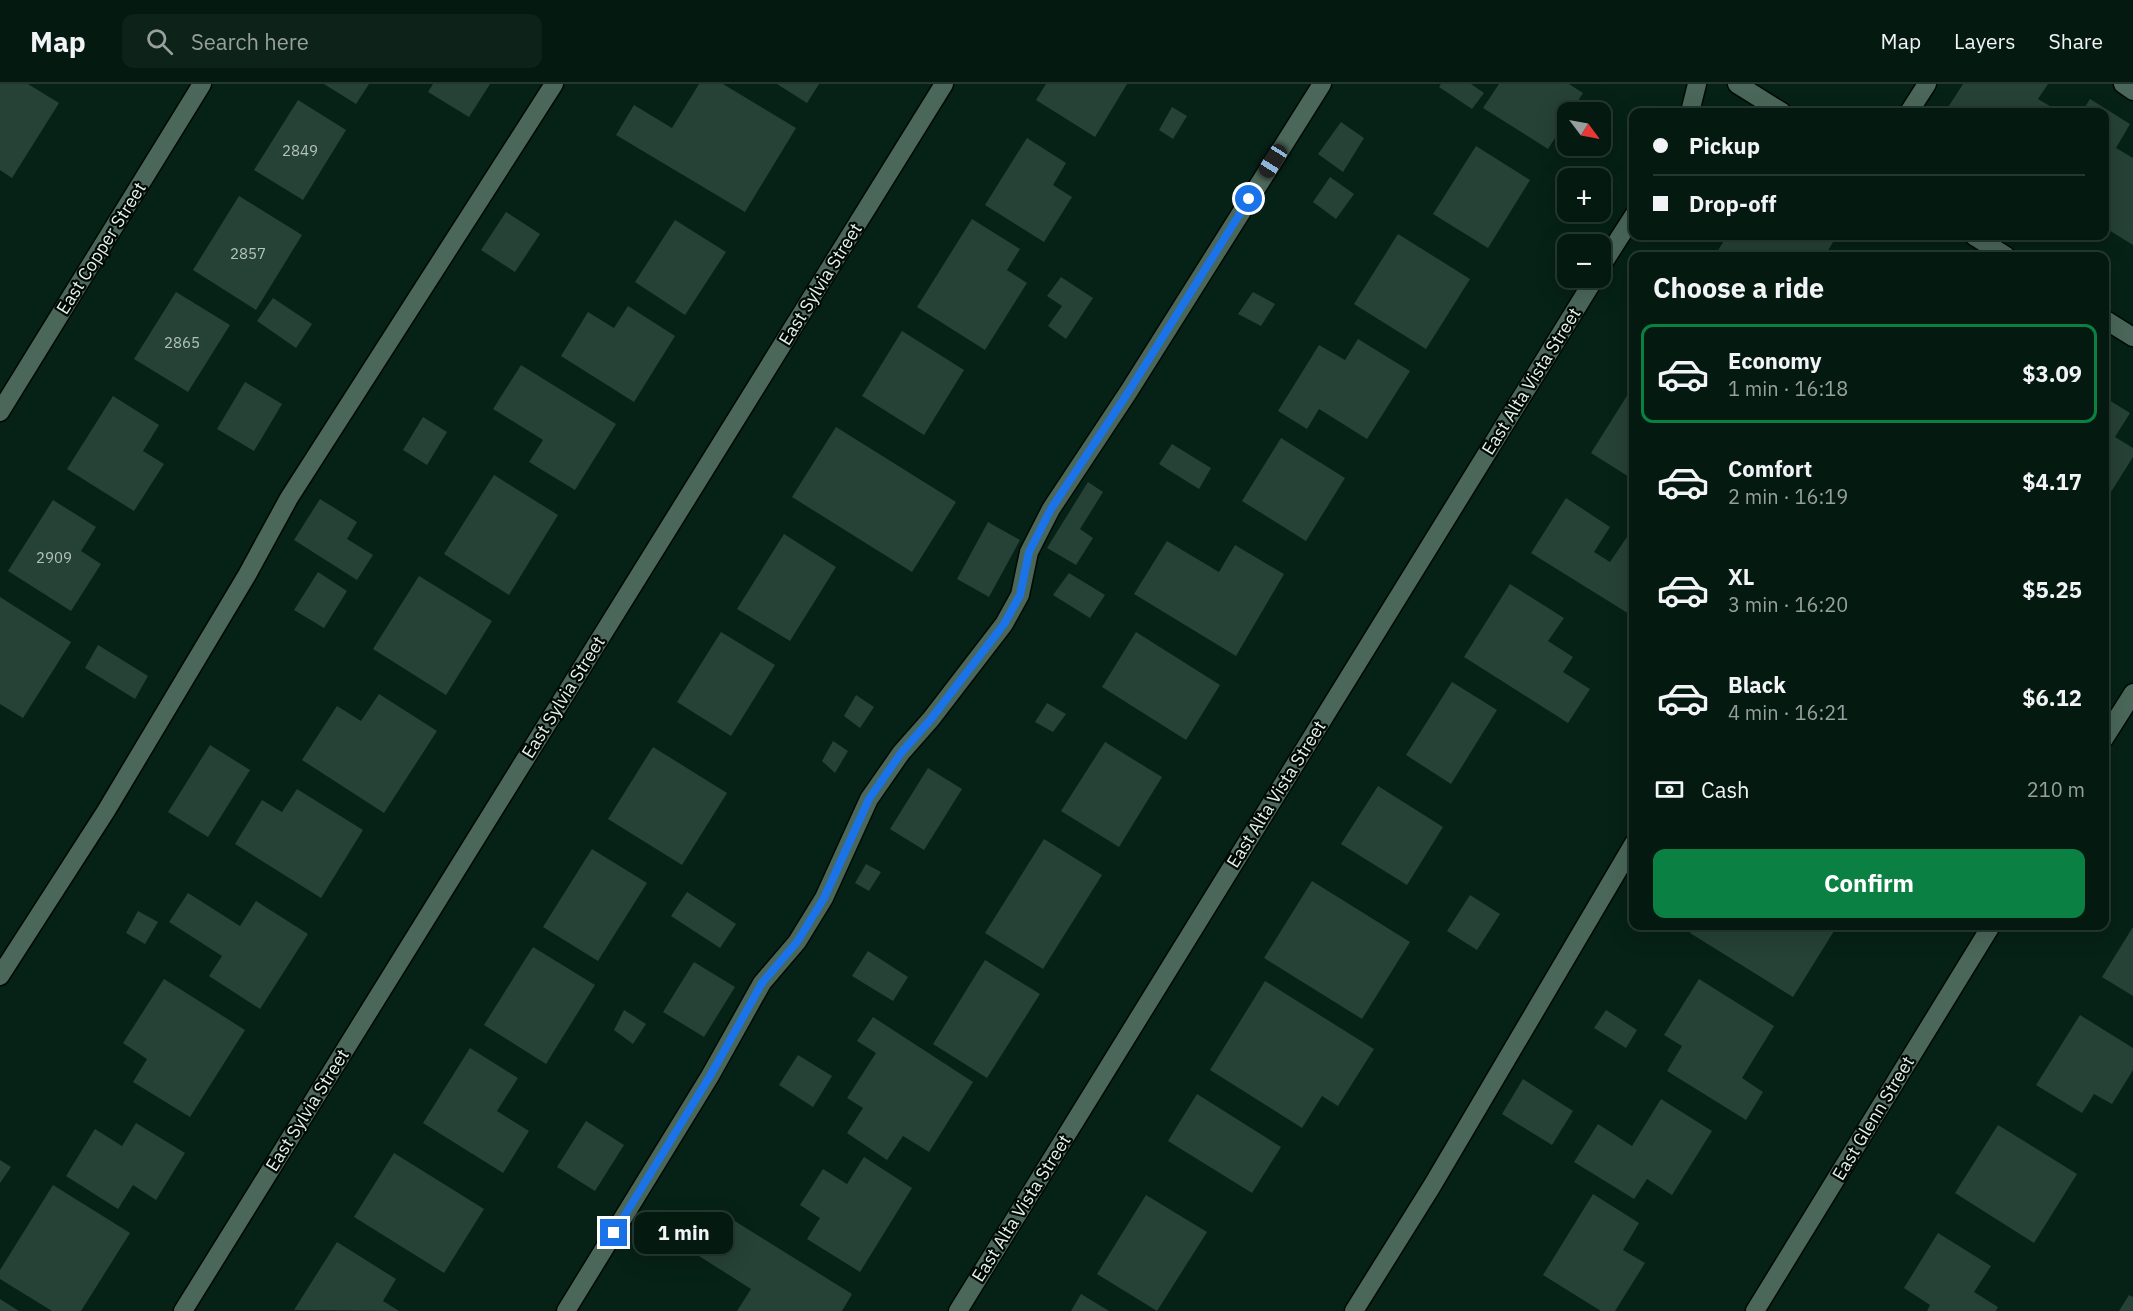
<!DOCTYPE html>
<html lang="en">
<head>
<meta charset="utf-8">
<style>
	:root { --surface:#041910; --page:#0d2219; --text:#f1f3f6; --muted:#97a09f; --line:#253830; --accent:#0b8043 }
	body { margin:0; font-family:"IBM Plex Sans",sans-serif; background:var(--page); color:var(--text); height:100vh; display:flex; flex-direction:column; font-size:22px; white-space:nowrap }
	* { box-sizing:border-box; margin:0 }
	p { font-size:20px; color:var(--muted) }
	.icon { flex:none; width:33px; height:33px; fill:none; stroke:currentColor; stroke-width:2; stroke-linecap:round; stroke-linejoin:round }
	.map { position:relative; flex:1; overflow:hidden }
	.details { position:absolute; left:1629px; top:168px; width:480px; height:678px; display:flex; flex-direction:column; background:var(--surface); border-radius:12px; box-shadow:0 6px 24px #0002,0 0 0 2px var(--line) }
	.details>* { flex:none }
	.guide { position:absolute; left:1629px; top:24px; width:480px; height:132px; border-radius:12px; box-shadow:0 6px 24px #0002,0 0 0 2px var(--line); display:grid; align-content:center; height:132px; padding:0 24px; background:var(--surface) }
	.needle { width:39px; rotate:122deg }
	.tools { position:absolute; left:1557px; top:18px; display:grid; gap:12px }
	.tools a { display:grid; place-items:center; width:54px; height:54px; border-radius:12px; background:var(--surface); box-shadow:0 6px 24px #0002,0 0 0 2px var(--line); font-size:30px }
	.end { position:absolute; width:27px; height:27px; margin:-14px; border:8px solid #1a73e8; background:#fff; box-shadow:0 0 0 3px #fff }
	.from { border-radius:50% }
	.bubble { position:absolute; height:42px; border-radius:12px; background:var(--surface); box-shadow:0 6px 24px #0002,0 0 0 2px var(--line); font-size:20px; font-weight:700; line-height:42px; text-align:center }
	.car { position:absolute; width:18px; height:36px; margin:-18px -9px; border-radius:8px; box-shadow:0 0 4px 2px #0007; background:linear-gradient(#222 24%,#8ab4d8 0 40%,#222 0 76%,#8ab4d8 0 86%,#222 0) }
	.guide b { display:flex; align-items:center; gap:21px; height:57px; font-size:22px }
	.guide b+b { border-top:2px solid var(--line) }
	.guide i { width:15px; height:15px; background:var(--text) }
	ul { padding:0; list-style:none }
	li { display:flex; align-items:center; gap:18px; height:99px; margin:0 12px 9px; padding:0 12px; border:3px solid transparent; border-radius:12px }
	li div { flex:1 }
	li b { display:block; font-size:22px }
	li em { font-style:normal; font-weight:700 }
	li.active { border-color:var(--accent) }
	li>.icon { width:54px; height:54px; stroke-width:1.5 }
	h2 { padding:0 24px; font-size:27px; line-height:72px }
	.pay { display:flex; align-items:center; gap:15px; height:66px; padding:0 24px; font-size:22px }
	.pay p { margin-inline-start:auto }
	.primary-button { display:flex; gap:12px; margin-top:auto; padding:12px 24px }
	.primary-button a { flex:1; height:69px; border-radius:12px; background:var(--accent); color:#fff; font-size:24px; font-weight:700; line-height:69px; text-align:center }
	header { display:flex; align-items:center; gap:36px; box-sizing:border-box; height:84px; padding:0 30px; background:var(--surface); border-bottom:2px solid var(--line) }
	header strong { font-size:28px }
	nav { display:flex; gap:33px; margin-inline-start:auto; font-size:21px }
	.search { width:420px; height:54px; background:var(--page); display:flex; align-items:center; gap:15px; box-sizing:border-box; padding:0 21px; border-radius:12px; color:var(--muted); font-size:22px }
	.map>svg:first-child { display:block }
	.building { fill:#264135 }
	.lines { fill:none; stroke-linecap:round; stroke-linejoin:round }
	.minor-casing { stroke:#000a03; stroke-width:21 }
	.minor { stroke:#4a6759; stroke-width:18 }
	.route { stroke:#1a73e8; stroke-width:8 }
	.labels { text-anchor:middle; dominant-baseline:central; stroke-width:4.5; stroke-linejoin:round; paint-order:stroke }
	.number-label { font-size:15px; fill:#b2c4bb }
	.street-label { font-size:18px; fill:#e1f0e8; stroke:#010805 }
</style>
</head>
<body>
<header>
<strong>Map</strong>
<div class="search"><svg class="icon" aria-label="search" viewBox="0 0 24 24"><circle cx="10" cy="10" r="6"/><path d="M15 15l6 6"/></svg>Search here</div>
<nav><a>Map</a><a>Layers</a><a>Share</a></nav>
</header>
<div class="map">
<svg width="2133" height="1227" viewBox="0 0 2133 1227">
	<rect width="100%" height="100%" fill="#062116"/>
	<g class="building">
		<polygon points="0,0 28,0 59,19 12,94 0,86"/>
		<polygon points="324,0 369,0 356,20"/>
		<polygon points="433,0 490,0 469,33 428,8"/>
		<polygon points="699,0 723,0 796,44 745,128 616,51 634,21 672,44"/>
		<polygon points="777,0 819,0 807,19"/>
		<polygon points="1046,0 1127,0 1095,53 1036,16"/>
		<polygon points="1441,0 1471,0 1484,9 1472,25 1439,3"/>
		<polygon points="1499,0 1569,0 1583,9 1571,28 1568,28 1568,34 1548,65 1483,24"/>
		<polygon points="1963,0 2048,0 2038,15 2060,28 1945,28"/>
		<polygon points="2090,15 2130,40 2116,64 2133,74 2133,161 2104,143 2104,28 2082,28"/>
		<polygon points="298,16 346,46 303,116 254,86"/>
		<polygon points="1172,23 1187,32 1173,55 1159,46"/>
		<polygon points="1341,38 1364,54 1343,88 1318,70"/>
		<polygon points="1027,54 1066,79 1053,101 1072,113 1044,158 985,121"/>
		<polygon points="1476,62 1530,96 1488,164 1433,130"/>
		<polygon points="1330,93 1354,110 1336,135 1313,118"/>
		<polygon points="239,112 302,151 256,226 193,186"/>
		<polygon points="506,128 540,150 515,188 481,166"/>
		<polygon points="972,135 1020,165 1007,186 1027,199 985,266 917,223"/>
		<polygon points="675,136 726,168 685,231 635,198"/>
		<polygon points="1398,150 1470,195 1426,265 1354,220"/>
		<polygon points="1727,152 1823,152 1833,158 1825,172 1718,172 1715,171"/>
		<polygon points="1061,193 1093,214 1066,255 1048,242 1062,222 1047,212"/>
		<polygon points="176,208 230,241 188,308 134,275"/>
		<polygon points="1253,208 1275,220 1261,242 1238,230"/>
		<polygon points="273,214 312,240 296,264 257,237"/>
		<polygon points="628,222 675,252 634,318 561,272 588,228 614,244"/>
		<polygon points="902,247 964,286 924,351 862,312"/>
		<polygon points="1358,255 1410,287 1367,355 1319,325 1307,345 1278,327 1319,261 1345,276"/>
		<polygon points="521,281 616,340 575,406 529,378 543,356 493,325"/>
		<polygon points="245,298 282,320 254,367 217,345"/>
		<polygon points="1630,307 1634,310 1634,396 1591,369"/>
		<polygon points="113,312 159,341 143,367 164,380 134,427 67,385"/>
		<polygon points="2104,313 2130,329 2115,353 2133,364 2133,373 2104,419"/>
		<polygon points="423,333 447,348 427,381 403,366"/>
		<polygon points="836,343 956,418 912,488 792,413"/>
		<polygon points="1281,354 1345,394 1306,457 1242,417"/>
		<polygon points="1172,360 1211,384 1199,405 1159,380"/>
		<polygon points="494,391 558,431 509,511 444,470"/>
		<polygon points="1088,398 1103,408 1080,445 1093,454 1076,481 1047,464"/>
		<polygon points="1566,414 1610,443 1594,468 1610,478 1627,453 1634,457 1634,533 1531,469"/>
		<polygon points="320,415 357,438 347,455 373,471 357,496 294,456"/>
		<polygon points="53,416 96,443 81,467 101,480 71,527 8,487"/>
		<polygon points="988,438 1020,456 989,513 957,495"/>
		<polygon points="784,450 836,483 790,557 737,525"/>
		<polygon points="1167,457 1219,488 1235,461 1284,490 1236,572 1134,510"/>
		<polygon points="318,488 347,507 324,544 294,526"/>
		<polygon points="1069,489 1105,511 1090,534 1053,511"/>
		<polygon points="419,492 492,537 446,611 373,565"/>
		<polygon points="1510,500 1564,534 1548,557 1573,573 1563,588 1590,605 1568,639 1464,573"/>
		<polygon points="0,513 71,558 23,634 0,620"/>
		<polygon points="721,548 775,581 731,652 677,618"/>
		<polygon points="1136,548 1220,601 1186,656 1102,603"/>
		<polygon points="98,561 148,592 135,615 85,584"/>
		<polygon points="1452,598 1497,626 1451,700 1406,671"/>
		<polygon points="379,610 437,647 384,729 302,676 337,622 361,637"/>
		<polygon points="856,611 874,623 860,644 844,632"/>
		<polygon points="1047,619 1066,630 1053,648 1035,638"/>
		<polygon points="833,657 848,667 835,689 822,677"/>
		<polygon points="1105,658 1162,693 1119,763 1061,727"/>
		<polygon points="210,661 250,686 208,753 168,728"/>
		<polygon points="653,663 727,709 682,781 608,735"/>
		<polygon points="928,684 962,705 924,766 890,745"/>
		<polygon points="1378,702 1443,743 1407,801 1341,760"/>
		<polygon points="297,705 363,746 321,814 235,760 262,716 282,728"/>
		<polygon points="1044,755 1102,791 1043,885 985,849"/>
		<polygon points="592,765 647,799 598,877 543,843"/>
		<polygon points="866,780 881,788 869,807 855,799"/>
		<polygon points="1312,797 1410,858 1362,935 1264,874"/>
		<polygon points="687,808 736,840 720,864 671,832"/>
		<polygon points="188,809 240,842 256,817 308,850 260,925 209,892 222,872 169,838"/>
		<polygon points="1470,811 1500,830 1477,866 1447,847"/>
		<polygon points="138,827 158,838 145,860 126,849"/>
		<polygon points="1695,842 1825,842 1834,847 1793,913 1690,849"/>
		<polygon points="2133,843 2133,912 2102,893"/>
		<polygon points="533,863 595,901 546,980 484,941"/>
		<polygon points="868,867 908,893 893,917 852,892"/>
		<polygon points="985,876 1040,910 987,994 933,960"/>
		<polygon points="694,878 735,903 704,953 663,928"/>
		<polygon points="164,895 245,946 190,1033 133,998 147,975 123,959"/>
		<polygon points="1699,895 1774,942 1742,994 1763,1008 1746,1036 1667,987 1682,962 1664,951"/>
		<polygon points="1265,897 1374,965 1338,1022 1322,1012 1302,1044 1210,986"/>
		<polygon points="624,926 646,940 633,960 614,946"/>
		<polygon points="1606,926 1637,946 1626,964 1594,944"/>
		<polygon points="2080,931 2133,964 2133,986 2112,1020 2094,1010 2082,1029 2036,1001"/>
		<polygon points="873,933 973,998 929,1068 903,1052 887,1076 847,1049 863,1024 847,1014 876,969 857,957"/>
		<polygon points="470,964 518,994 497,1027 529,1047 503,1089 423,1039"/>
		<polygon points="798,971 832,992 813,1023 779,1001"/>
		<polygon points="1523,995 1573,1027 1552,1061 1502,1030"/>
		<polygon points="1197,1010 1281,1063 1252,1109 1168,1057"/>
		<polygon points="1661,1015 1712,1047 1672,1111 1647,1095 1634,1115 1574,1078 1598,1040 1632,1062"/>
		<polygon points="586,1037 624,1061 595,1107 557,1083"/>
		<polygon points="136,1039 185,1069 156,1116 133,1101 118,1125 66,1092 95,1045 122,1062"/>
		<polygon points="1998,1041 2077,1090 2034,1159 1955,1109"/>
		<polygon points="394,1069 484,1125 444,1189 354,1133"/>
		<polygon points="864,1073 912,1104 860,1188 807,1155 820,1134 800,1121 823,1085 847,1100"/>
		<polygon points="0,1076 11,1083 0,1099"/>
		<polygon points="53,1101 130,1149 81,1227 52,1227 0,1195 0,1186"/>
		<polygon points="1593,1110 1639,1139 1623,1166 1645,1179 1615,1227 1601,1227 1543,1191"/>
		<polygon points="1146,1111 1207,1148 1157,1227 1097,1190"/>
		<polygon points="725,1131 852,1210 842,1227 737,1227 751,1205 699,1172"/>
		<polygon points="1938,1149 1991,1182 1974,1208 1998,1223 1996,1227 1927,1227 1930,1221 1904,1204"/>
		<polygon points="337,1158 396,1195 383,1217 399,1227 294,1226"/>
		<polygon points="1081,1210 1109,1227 1071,1227"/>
		<polygon points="2129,1211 2133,1213 2133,1227 2119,1227"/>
		<polygon points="0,1215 19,1227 0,1227"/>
	</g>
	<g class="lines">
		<g class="minor-casing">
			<g id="minor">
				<polyline points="1737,0 1782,28"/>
				<polyline points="2123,0 2133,7"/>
				<polyline points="1690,28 1697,0"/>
				<polyline points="1909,28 1927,0"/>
				<polyline points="1974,152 2006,172"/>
				<polyline points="1600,184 1634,131"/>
				<polyline points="2104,235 2133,253"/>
				<polyline points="0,328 202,0"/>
				<polyline points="2104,655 2133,609"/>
				<polyline points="0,892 106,727 247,491 289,414 554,0"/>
				<polyline points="183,1227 944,0"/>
				<polyline points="566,1227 710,992 762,899 797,858 824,814 869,715 901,669 931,635 1004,540 1020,511 1029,468 1051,425 1129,307 1322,0"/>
				<polyline points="958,1227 1595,194"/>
				<polyline points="1354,1227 1432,1102 1634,759"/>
				<polyline points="1755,1227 1991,842"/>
			</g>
		</g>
		<use href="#minor" class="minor"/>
	</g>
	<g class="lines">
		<polyline class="route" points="614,1149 710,992 762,899 797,858 824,814 869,715 901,669 931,635 1004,540 1020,511 1029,468 1051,425 1129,307 1249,115"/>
	</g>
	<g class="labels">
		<g class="number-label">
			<text x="300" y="66">2849</text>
			<text x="248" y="169">2857</text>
			<text x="182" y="258">2865</text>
			<text x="54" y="473">2909</text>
		</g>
		<g class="street-label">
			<text transform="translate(101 164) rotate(-58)">East Copper Street</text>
			<text transform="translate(820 200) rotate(-58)">East Sylvia Street</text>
			<text transform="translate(1531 297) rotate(-58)">East Alta Vista Street</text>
			<text transform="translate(563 613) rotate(-58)">East Sylvia Street</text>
			<text transform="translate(1276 710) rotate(-58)">East Alta Vista Street</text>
			<text transform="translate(307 1026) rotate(-58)">East Sylvia Street</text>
			<text transform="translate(1873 1034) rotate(-59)">East Glenn Street</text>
			<text transform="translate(1021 1124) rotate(-58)">East Alta Vista Street</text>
		</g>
	</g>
</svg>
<div class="tools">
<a><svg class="needle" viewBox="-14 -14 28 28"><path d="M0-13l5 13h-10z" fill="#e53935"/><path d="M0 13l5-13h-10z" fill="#97a09f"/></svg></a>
<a>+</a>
<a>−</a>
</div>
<i class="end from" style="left:1249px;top:115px"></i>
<i class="end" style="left:614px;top:1149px"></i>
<div class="bubble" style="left:634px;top:1128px;width:99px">1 min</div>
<i class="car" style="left:1273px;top:77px;rotate:212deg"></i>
<div class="guide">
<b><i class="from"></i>Pickup</b>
<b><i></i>Drop-off</b>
</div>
<section class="details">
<h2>Choose a ride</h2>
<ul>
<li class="active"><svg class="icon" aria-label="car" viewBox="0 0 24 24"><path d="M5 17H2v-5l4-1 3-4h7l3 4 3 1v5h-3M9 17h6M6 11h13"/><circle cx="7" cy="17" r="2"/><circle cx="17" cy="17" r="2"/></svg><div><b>Economy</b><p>1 min · 16:18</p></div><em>$3.09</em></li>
<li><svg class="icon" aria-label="car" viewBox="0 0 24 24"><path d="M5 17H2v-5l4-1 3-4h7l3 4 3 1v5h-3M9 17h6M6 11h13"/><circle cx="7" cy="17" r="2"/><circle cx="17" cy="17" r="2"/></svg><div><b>Comfort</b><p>2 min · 16:19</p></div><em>$4.17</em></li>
<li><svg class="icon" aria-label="car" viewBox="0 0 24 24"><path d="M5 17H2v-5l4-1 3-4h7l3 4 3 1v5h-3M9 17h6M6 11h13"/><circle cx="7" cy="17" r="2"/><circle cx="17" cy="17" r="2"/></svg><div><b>XL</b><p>3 min · 16:20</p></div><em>$5.25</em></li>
<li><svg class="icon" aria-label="car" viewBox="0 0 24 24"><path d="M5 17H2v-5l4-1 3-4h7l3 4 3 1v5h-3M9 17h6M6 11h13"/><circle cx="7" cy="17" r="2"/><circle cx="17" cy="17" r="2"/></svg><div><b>Black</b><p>4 min · 16:21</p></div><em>$6.12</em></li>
</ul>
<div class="pay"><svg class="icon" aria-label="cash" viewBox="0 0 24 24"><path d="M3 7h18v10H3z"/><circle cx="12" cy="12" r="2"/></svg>Cash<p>210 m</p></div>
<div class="primary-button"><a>Confirm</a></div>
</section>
</div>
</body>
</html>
